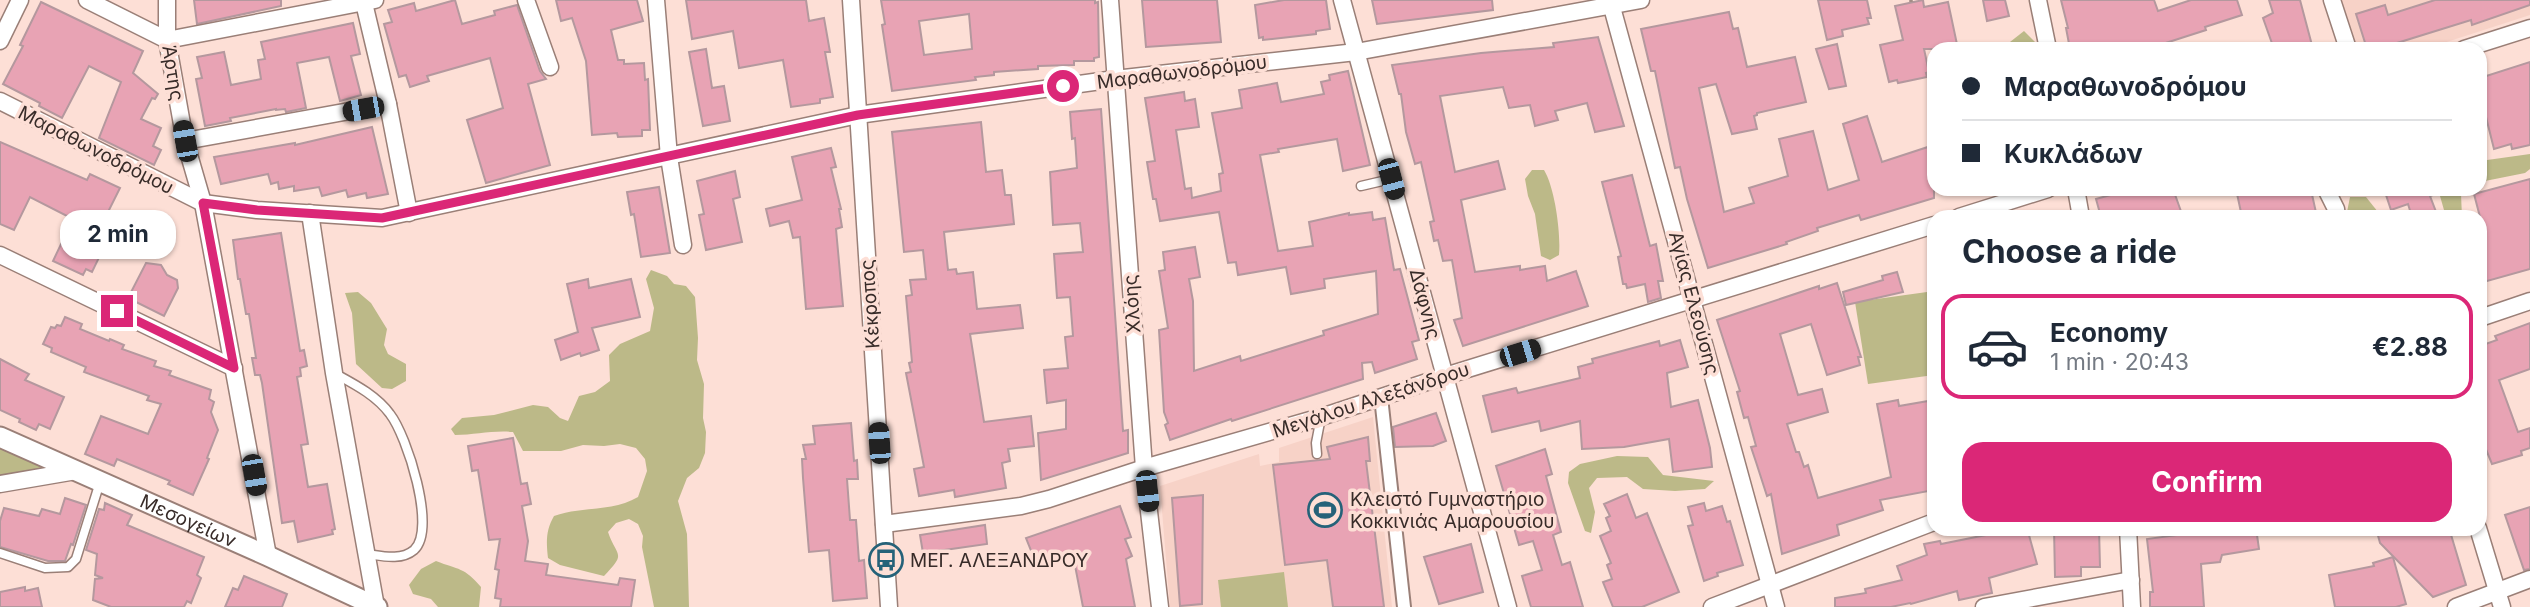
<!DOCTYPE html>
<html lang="en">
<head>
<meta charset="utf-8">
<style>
	:root { --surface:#fff; --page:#f6f6f7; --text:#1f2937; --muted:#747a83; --line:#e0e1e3; --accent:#db2777 }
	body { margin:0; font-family:Inter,sans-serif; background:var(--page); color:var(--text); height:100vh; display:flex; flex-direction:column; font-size:26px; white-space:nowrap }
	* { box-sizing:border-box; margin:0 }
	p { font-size:23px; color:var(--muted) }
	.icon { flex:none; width:38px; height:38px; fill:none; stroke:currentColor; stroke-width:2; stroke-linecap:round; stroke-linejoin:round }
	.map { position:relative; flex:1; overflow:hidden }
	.drawer { position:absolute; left:1927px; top:210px; width:560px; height:326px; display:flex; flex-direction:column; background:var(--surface); border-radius:21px; box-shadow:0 2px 5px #0004 }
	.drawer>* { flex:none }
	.hud { position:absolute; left:1927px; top:42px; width:560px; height:154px; border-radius:21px; box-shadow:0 2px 5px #0004; display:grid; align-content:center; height:154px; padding:0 35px; background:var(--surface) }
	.end { position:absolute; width:32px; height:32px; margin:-16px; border:9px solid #db2777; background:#fff; box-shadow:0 0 0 4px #fff }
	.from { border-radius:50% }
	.bubble { position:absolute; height:49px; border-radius:21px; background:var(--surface); box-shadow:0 2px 5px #0004; font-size:23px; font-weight:700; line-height:49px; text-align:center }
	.car { position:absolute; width:21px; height:42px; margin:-21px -10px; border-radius:9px; box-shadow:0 0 5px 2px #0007; background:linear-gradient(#222 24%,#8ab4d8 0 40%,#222 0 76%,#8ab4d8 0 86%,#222 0) }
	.hud b { display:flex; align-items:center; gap:24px; height:66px; font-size:26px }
	.hud b+b { border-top:2px solid var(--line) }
	.hud i { width:18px; height:18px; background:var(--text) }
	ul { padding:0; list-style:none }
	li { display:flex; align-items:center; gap:21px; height:105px; margin:0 14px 10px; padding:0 21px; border:4px solid transparent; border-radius:21px }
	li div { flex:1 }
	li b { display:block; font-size:26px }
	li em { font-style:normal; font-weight:700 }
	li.active { border-color:var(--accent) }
	li>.icon { width:63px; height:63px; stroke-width:1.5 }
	h2 { padding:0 35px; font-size:32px; line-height:84px }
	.primary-button { display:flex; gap:14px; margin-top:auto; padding:14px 35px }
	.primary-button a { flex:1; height:80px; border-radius:21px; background:var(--accent); color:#fff; font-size:28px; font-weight:700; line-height:80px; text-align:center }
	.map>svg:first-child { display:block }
	.built { fill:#f7d2c7 }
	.green { fill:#bcb988 }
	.building { fill:#e8a3b4; stroke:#b4989e; stroke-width:2; fill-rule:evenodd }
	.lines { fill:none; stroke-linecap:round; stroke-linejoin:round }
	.service-casing { stroke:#9a7f77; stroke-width:11 }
	.pedestrian-casing { stroke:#9a7f77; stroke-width:16 }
	.minor-casing { stroke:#9a7f77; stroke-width:19 }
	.tertiary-casing { stroke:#9a7f77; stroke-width:23 }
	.path { stroke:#a38d87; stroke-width:3.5; stroke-dasharray:7 3.5; stroke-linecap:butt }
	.service { stroke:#fff; stroke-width:8 }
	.pedestrian { stroke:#fff; stroke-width:12 }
	.minor { stroke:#fff; stroke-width:16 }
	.tertiary { stroke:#fff; stroke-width:19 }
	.route { stroke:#db2777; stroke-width:9 }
	.labels { text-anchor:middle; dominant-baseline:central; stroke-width:7; stroke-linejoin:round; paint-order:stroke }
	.street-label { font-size:19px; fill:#372b28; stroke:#fddfd6 }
	.poi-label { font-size:19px; fill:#372b28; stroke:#fddfd6; text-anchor:start }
</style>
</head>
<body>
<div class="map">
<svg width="2530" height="607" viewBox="0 0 2530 607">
	<rect width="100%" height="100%" fill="#fddfd6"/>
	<g class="built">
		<polygon points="2339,0 2530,0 2530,15 2425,49 2354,49"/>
		<polygon points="1373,417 1392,607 1170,607 1160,486 1259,454 1260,466 1279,462 1279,448"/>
	</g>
	<g class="green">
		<polygon points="2024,31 2035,42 2036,49 2009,49 2010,42"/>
		<polygon points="2530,154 2530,169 2525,173 2480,182 2480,161"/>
		<path d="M1532,170h12c11,18 17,64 15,85l-9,5 -9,-4 -6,-42 -7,-18 -3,-17z"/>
		<polygon points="2438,189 2466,189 2461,194 2462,217 2446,217"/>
		<polygon points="2350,197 2366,197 2382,217 2346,217"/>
		<path d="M651,270l16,6 7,8 12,2 9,11 3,41 -1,22 7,24 -1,34 3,14 -1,21 -6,15 -12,10 -9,23 9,33 2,73h-35l-12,-60 1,-11 -5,-12 -9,-5 -13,4 -8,9c9,26 19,20 -4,44l-44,-11 -12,-7c-2,-17 -2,-28 6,-42 28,-10 59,-4 84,-19l9,-26 -2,-12 -9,-11 -16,-4 -16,2 -21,-1 -22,6h-38l-10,-19c-20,-2 -38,3 -58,3l-4,-6 11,-11 32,-3 39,-10 15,2 12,11 8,3 11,-25 16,-4 15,-11 -1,-26 11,-11 30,-13 4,-23 -8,-29z"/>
		<polygon points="358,292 371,303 387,329 384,345 388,354 406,364 406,381 392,389 382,388 356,364 352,313 345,293"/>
		<polygon points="1927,292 1934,375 1868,384 1855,302"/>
		<polygon points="0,444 44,463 40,470 0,481"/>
		<polygon points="1617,456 1648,457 1663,475 1714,481 1705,489 1675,491 1643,489 1627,477 1597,478 1589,488 1595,512 1591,533 1585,531 1568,483 1569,472 1580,464"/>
		<path d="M436,561c23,9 28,6 45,26l-2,20h-41l-7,-8 -18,-5 -4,-9 12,-16z"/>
		<polygon points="1284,572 1288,607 1221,607 1218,580"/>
	</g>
	<g class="building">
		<polygon points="194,0 281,0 281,6 197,24"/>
		<polygon points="455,0 462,24 495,15 494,11 517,5 540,71 546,79 528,84 550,165 486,183 467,120 503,108 490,58 427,76 429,81 410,87 406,75 399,77 384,24 392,22 388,10 414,3 416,11"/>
		<polygon points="556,0 637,0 643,21 611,30 618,60 624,60 624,64 644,63 645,80 648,79 650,130 642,130 642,136 618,137 617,133 592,135 586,61 572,18 561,21"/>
		<polygon points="686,0 806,0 809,21 824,18 830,52 825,52 833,97 820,99 820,103 791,107 783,60 739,68 733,31 692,39"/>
		<path d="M881,0h214v3l3,-1 1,55 -5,1v3h-20v4l-36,1v3l-44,3v3l-19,2 1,3 -84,11 -10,-66 3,-1zM969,14l3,35 -48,6 -5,-34z"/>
		<polygon points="1142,0 1217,0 1221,42 1146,47"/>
		<polygon points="1284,0 1326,0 1330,29 1316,31 1316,34 1263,40 1263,37 1259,38 1255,5"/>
		<polygon points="1372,0 1492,0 1493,10 1377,24"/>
		<polygon points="1818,0 1867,0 1871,18 1867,18 1869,24 1842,30 1843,36 1827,40"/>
		<polygon points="1923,0 1924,7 1948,2 1958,49 1924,49 1929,72 1926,73 1927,77 1898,83 1897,80 1889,82 1880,45 1903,40 1895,6"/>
		<polygon points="1983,0 2005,0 2009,16 1987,21"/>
		<polygon points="2061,0 2154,0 2158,11 2191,0 2237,0 2242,15 2205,27 2206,30 2147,49 2070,49 2066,28 2068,28"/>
		<polygon points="2269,0 2300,0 2313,49 2274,49 2263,18 2273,13"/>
		<polygon points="2435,0 2530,0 2530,5 2472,25 2471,20 2397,43 2399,49 2367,49 2356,14 2385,5 2388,15"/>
		<polygon points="41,2 143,51 133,73 158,94 155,99 152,98 141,119 161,128 153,146 161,150 154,165 99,138 121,82 89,66 62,118 39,106 40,103 3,84 23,46 20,45"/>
		<polygon points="1729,12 1733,29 1738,28 1747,67 1795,57 1806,102 1757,113 1757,115 1754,116 1757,129 1732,134 1716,84 1699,88 1724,212 1754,203 1749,188 1788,176 1779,139 1813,131 1828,190 1859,180 1843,124 1867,116 1882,162 1934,145 1934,198 1861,220 1859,215 1817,228 1818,231 1786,242 1787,244 1708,268 1687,199 1680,167 1675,168 1655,71 1651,71 1641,29"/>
		<polygon points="353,23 360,54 351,56 361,95 340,101 329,57 297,63 306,108 286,112 285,109 276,110 276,109 230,118 231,121 205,126 196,79 202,78 197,57 224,52 231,85 261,79 258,60 265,59 261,42"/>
		<polygon points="1598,37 1624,126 1595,132 1587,103 1555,111 1558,120 1535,126 1530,105 1509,108 1503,87 1440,96 1455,172 1498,161 1505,189 1461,200 1475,272 1520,266 1520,270 1545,266 1547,281 1576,271 1588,306 1463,346 1454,320 1462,318 1452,260 1443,261 1438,240 1434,241 1430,222 1434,221 1421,162 1415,164 1406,132 1401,94 1399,94 1392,65 1481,53 1554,47 1553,43"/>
		<polygon points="1837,44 1846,86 1829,89 1816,49"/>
		<polygon points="706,49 712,88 724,86 730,121 703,126 689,52"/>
		<polygon points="2530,62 2530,145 2512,149 2511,144 2494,149 2485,113 2482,114 2480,78"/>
		<polygon points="1348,71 1370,165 1343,171 1337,139 1278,149 1279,152 1260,155 1278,251 1313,246 1309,222 1349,213 1349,215 1372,212 1373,220 1385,218 1394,270 1400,269 1419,340 1412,342 1417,359 1375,373 1372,362 1362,363 1363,379 1232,421 1231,419 1170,440 1165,425 1168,423 1164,412 1159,330 1168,328 1159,271 1165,270 1163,252 1195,247 1200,277 1189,279 1193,301 1194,371 1240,356 1241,361 1324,335 1323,331 1378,314 1376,271 1324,279 1325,288 1291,294 1286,267 1238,275 1236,262 1228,263 1219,212 1160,221 1156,199 1153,199 1147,162 1155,161 1145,98 1184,92 1185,101 1195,99 1199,127 1176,130 1185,189 1191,188 1192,198 1221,191 1219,174 1223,173 1212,113 1242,108 1239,90 1277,83 1281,102 1324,94 1321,82 1330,80 1329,75"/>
		<polygon points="1101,109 1123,431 1128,430 1128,453 1041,480 1038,433 1066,429 1066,400 1047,403 1044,370 1068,368 1065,337 1073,336 1070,297 1057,298 1054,254 1083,252 1080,223 1053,225 1050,172 1077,168 1075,138 1072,139 1070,112"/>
		<polygon points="981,122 986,172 1002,170 1005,195 1011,195 1014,224 944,232 948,270 956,269 957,274 973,272 977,309 1020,305 1023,328 970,334 984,422 1031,416 1034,446 1008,449 1010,461 1002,463 1006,488 955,497 954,490 919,496 914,469 924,467 906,373 911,372 909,363 912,362 906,296 912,295 910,280 926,279 923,250 904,252 892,132"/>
		<polygon points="372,127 388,194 367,198 366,193 348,197 346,190 322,196 319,187 294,191 294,186 279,189 278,182 271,184 268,174 221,184 214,157 295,143 295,145"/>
		<polygon points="0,142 87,180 90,174 120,188 105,218 141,236 132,253 107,241 92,272 86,269 83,275 53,261 73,219 30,197 14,230 0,224"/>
		<polygon points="831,148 836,167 831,168 841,209 839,209 842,227 836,229 843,306 806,309 800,237 793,238 789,221 770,226 766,209 802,200 792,157"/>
		<polygon points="735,171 740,197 733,199 742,242 706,250 699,215 704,214 697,181"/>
		<polygon points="1632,175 1650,246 1656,244 1663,281 1658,281 1661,298 1648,302 1645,284 1627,288 1626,284 1623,284 1618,257 1621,256 1602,182"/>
		<polygon points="2530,179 2530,269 2480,283 2480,217 2474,194"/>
		<polygon points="659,187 670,253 641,257 634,214 631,215 627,192"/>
		<polygon points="2132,189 2173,189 2183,217 2101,217 2096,199"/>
		<polygon points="2236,189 2290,189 2290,194 2311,190 2317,217 2242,217"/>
		<polygon points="2384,189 2444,189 2444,191 2430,196 2438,217 2412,217 2408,204 2391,210"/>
		<polygon points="281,233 300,351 304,350 307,366 300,368 301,376 297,377 308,444 301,445 308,487 327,484 335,529 332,530 333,534 298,542 294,521 282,523 262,383 260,375 255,375 252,358 256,358 249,314 246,314 240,279 238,279 233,240"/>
		<polygon points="146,263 161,265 167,275 177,280 178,288 164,316 128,298"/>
		<polygon points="1897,272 1903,292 1846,305 1843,292 1883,280 1882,276"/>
		<polygon points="588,279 589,288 631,279 640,317 592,328 599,350 581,356 580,353 561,360 555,340 578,332 567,284"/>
		<polygon points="1837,283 1861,357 1858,357 1860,365 1827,375 1811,324 1780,334 1798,395 1822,389 1828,412 1787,424 1796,452 1799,452 1804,467 1808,465 1818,498 1891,477 1877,404 1898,400 1899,406 1934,400 1934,490 1880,500 1883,510 1837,525 1839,535 1782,554 1771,494 1767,496 1756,462 1751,447 1756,446 1748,417 1744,418 1737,392 1740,391 1717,320 1819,286 1819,289"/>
		<polygon points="65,317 82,324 80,329 109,341 110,339 124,345 122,349 156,361 154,366 171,371 169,375 211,390 209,399 214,402 211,412 218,430 207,458 209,459 193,495 168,484 170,481 117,459 114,466 85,454 101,416 148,434 161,404 147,400 149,396 84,372 86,367 51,352 52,348 43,344 51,327 55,328 57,325 61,326"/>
		<polygon points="2530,323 2530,369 2499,380 2518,432 2530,428 2530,448 2521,451 2522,455 2492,464 2480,435 2480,346 2497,340 2495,336"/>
		<polygon points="1680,340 1688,367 1667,373 1671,407 1698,400 1710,448 1712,467 1673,472 1669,439 1624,447 1582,449 1580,421 1541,431 1539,421 1492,432 1483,396 1516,388 1518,393 1580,378 1578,367 1593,363 1592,359 1659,341 1660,346"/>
		<polygon points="0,359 29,374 25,380 64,397 50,429 39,424 36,430 19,422 20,419 0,410"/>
		<polygon points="1436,413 1446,441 1433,446 1395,447 1393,427"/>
		<polygon points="851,423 854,461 857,460 858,479 847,479 850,520 856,520 859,561 864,560 867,598 833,601 829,550 809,552 803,478 802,459 806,459 803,445 815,444 813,426"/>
		<polygon points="1368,437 1370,461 1366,461 1384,607 1333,607 1327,560 1285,565 1273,465 1330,459 1327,447"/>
		<polygon points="513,438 521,484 527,483 531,504 522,506 528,541 525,561 548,564 546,575 618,585 620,578 635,580 631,607 500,607 501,599 495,598 499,570 495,569 500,539 489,540 478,470 472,471 468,446"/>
		<polygon points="1545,449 1552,474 1546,476 1561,532 1553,535 1562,565 1570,562 1583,607 1531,607 1522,576 1542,570 1533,541 1519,545 1496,466"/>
		<polygon points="1627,494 1636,518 1647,513 1679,592 1642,607 1613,607 1603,582 1612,579 1607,565 1611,563 1600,536 1611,531 1606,518 1610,516 1604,504"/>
		<polygon points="1203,495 1202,604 1180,606 1172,498"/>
		<polygon points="65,498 86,505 73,545 71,544 65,561 48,561 0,547 0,521 4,508 39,516 42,509 60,514"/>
		<polygon points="105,503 132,515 127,525 204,557 197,575 201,578 191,603 187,601 184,607 111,607 93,600 95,579 103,578 95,575 97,554 86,550 99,509 104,510"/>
		<polygon points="1704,503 1706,511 1722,506 1727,522 1730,521 1743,565 1717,573 1718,576 1704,581 1688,526 1693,525 1688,507"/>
		<polygon points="1120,506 1131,537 1125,539 1132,556 1126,559 1135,607 1083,607 1073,555 1038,568 1026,538"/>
		<polygon points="2530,507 2530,569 2524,570 2505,515"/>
		<polygon points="985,525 987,544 923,553 920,535"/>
		<polygon points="1994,528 2027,528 2037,564 1989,578 1992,593 1959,600 1957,591 1911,604 1910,603 1891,607 1835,607 1835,598 1866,593 1865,589 1902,580 1897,566 1927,555 1924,544 1940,541 1941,544 1996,533"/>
		<polygon points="2054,528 2099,528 2100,567 2081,567 2081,576 2055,577"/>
		<polygon points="2256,528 2259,549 2222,555 2220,562 2201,564 2204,607 2150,607 2150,592 2153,592 2147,539 2214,530 2215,534"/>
		<polygon points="2376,528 2449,528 2466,585 2433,597 2380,543"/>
		<polygon points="1471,544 1483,592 1439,604 1424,557"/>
		<polygon points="2393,557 2406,604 2396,607 2335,607 2329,575 2374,566 2373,563"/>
		<polygon points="244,576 287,594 282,607 225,607 233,588 238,590"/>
		<polygon points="25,587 25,591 38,588 42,607 0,607 0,592"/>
	</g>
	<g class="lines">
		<g class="service-casing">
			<g id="service">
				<polyline points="1361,186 1391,179"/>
				<path d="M334,373c20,11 42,22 56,41 17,22 47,115 24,136 -13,11 -32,6 -47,4"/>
				<polyline points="1317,454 1316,443 1321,417"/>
				<polyline points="0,553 45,568 68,567 76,559 100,482"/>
			</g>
		</g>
		<g class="pedestrian-casing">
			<polyline id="pedestrian" points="1381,397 1404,607"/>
		</g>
		<g class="minor-casing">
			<g id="minor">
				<polyline points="87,0 167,40 375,0"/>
				<polyline points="167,0 167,40 185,141 203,203 268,556"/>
				<polyline points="526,0 550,67"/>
				<polyline points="656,0 669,157 683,245"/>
				<polyline points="851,0 889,607"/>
				<polyline points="1110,0 1144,468 1160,607"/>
				<polyline points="1342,0 1508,607"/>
				<polyline points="1610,0 1776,607"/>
				<polyline points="2038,0 2048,49"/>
				<polyline points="2332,0 2348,49"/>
				<polyline points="364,3 388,104 409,213"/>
				<polyline points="0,41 20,0"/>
				<polyline points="2464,49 2530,28"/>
				<polyline points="0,101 203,203 257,210 382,218 858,115 1115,79 1356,52 1641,0"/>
				<polyline points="185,141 388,104"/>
				<polyline points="2076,189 2081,217"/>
				<polyline points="2326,189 2336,209 2337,217"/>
				<polyline points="310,213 334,373 376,607"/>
				<polyline points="1959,217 2048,189"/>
				<polyline points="0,255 234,368"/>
				<polyline points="2480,318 2530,301"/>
				<polyline points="0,484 76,471"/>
				<polyline points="884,524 1021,506 1049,499 1144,468 1321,417 1445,376 1934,225"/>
				<polyline points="2128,528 2132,607"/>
				<polyline points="2478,528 2502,607"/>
				<polyline points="1712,607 1934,522"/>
				<polyline points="1984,607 2131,580"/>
				<polyline points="2456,607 2530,579"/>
			</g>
		</g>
		<g class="tertiary-casing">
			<g id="tertiary">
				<path id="s1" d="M0,437l268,119 109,51"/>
			</g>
		</g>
		<polyline class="path" points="1911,0 1911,2"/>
		<use href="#service" class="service"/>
		<use href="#pedestrian" class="pedestrian"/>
		<use href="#minor" class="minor"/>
		<use href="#tertiary" class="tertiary"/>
	</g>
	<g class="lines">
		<polyline class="route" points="117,311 234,368 203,203 257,210 382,218 858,115 1063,86"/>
	</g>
	<defs>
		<g id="stadium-ring" transform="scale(1.75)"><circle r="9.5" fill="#fddfd6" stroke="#256279" stroke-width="1.5"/><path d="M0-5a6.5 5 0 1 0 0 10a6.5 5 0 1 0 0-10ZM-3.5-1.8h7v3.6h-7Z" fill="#256279"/></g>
		<g id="bus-ring" transform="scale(1.75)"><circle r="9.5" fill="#fddfd6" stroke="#256279" stroke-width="1.5"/><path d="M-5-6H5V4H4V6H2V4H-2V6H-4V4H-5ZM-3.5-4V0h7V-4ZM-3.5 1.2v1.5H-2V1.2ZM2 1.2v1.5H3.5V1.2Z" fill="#256279"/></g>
	</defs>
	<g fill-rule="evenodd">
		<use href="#stadium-ring" x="1325" y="510"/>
		<use href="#bus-ring" x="886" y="560"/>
	</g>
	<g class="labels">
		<g class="street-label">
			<text transform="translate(1182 72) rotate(-7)">Μαραθωνοδρόμου</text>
			<text transform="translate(173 73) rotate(81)">Άρτης</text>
			<text transform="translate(96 150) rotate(27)">Μαραθωνοδρόμου</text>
			<text transform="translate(1694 303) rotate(75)">Αγίας Ελεούσης</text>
			<text transform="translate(870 304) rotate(-94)">Κέκροπος</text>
			<text transform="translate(1132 304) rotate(-94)">Χλόης</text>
			<text transform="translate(1425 304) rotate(75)">Δάφνης</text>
			<text transform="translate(1371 400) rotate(-18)">Μεγάλου Αλεξάνδρου</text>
			<text stroke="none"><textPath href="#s1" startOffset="206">Μεσογείων</textPath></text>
		</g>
		<g class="poi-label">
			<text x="1350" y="499">Κλειστό Γυμναστήριο<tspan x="1350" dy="22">Κοκκινιάς Αμαρουσίου</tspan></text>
			<text x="910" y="560">ΜΕΓ. ΑΛΕΞΑΝΔΡΟΥ</text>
		</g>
	</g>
</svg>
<i class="end from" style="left:1063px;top:86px"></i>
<i class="end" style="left:117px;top:311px"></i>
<div class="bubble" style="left:60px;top:210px;width:116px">2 min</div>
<i class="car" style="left:363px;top:109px;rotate:260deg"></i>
<i class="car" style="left:185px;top:141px;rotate:350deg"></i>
<i class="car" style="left:1391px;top:179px;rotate:165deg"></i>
<i class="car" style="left:1520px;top:353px;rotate:73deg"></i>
<i class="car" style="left:879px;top:443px;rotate:356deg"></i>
<i class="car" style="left:254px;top:475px;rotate:170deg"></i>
<i class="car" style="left:1147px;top:491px;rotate:174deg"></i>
<div class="hud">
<b><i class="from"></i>Μαραθωνοδρόμου</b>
<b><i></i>Κυκλάδων</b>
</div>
<section class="drawer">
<h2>Choose a ride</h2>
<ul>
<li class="active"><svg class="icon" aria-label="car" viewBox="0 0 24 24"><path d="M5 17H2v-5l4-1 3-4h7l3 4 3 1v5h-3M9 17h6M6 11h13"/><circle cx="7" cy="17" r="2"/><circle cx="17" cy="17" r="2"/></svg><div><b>Economy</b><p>1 min · 20:43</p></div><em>€2.88</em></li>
</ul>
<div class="primary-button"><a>Confirm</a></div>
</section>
</div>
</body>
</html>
